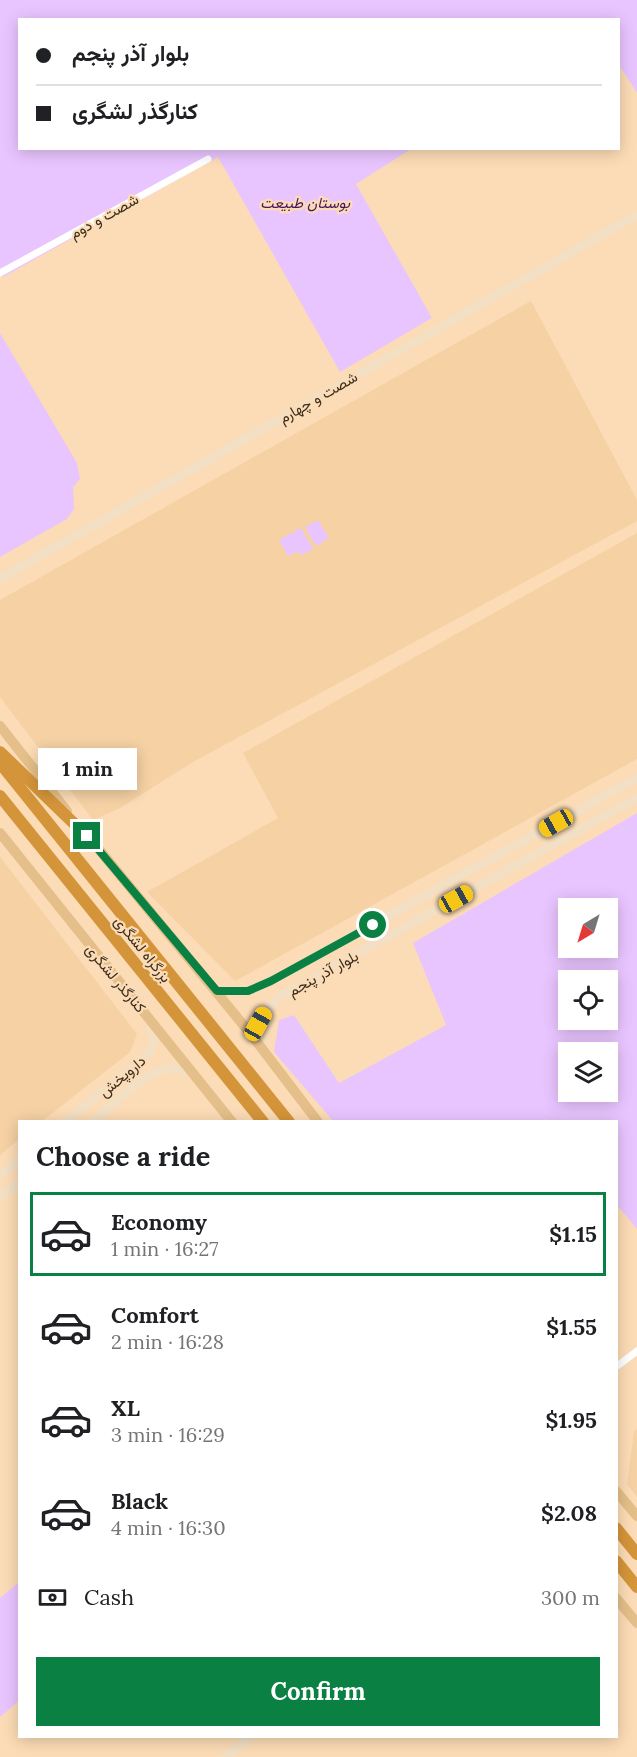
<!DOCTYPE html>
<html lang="en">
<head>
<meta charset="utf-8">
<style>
	:root { --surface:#fff; --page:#f2f2f2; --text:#202124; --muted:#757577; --line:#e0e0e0; --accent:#0b8043 }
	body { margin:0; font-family:Lora,Vazirmatn,serif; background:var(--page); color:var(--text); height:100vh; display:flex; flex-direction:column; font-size:22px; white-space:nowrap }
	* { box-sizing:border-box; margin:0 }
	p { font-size:20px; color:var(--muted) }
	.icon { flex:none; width:33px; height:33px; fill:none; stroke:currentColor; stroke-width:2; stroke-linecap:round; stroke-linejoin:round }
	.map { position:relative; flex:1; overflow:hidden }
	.side { position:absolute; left:18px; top:1120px; width:600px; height:618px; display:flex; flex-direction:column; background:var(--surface); border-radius:0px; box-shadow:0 3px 15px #0003 }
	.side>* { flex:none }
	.top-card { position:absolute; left:18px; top:18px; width:602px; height:132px; border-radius:0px; box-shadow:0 3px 15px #0003; display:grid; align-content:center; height:132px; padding:0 18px; background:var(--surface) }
	.needle { width:39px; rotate:218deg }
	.controls { position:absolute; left:558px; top:898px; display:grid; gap:12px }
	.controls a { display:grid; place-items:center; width:60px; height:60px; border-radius:0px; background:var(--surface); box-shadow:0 3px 15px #0003; font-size:30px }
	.end { position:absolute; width:27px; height:27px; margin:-14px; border:8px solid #0b8043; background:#fff; box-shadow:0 0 0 3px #fff }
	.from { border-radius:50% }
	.bubble { position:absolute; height:42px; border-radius:0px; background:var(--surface); box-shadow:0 3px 15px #0003; font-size:20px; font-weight:700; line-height:42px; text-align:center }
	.car { position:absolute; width:18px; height:36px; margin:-18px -9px; border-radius:8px; box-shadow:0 0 4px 2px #0007; background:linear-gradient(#f5c518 24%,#345 0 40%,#f5c518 0 76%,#345 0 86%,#f5c518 0) }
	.top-card b { display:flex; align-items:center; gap:21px; height:57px; font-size:22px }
	.top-card b+b { border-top:2px solid var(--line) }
	.top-card i { width:15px; height:15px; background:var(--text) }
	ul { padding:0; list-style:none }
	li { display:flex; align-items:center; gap:18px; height:84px; margin:0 12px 9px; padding:0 6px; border:3px solid transparent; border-radius:0px }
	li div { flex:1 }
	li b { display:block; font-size:22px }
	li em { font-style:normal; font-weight:700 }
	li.current { border-color:var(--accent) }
	li>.icon { width:54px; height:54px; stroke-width:1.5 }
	h2 { padding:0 18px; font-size:27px; line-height:72px }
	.pay { display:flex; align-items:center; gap:15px; height:66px; padding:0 18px; font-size:22px }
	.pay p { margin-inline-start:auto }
	.cta { display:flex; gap:12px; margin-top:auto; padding:12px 18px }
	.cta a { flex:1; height:69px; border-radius:0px; background:var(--accent); color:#fff; font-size:24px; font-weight:700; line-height:69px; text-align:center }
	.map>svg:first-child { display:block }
	.built { fill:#f5d1a4 }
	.green { fill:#e9c5ff; fill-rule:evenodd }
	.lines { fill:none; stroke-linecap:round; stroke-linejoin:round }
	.street { stroke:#fff; stroke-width:7 }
	.secondary { stroke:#f2dfc4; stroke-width:9 }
	.primary { stroke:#e5bf89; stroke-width:10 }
	.highway { stroke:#d4953a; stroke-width:12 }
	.route { stroke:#0b8043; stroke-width:8 }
	.labels { text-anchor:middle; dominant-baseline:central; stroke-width:4.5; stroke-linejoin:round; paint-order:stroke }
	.park-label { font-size:15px; font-style:italic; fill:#481561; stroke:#fcdcb6 }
	.street-label { font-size:15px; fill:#3a2e1f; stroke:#fcdcb6 }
</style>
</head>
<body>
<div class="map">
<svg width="637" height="1757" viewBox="0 0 637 1757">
	<rect width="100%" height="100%" fill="#fcdcb6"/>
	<g class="built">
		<polygon points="531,301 637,500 637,521 193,762 120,808 93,820 0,697 0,600"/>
		<polygon points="637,533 637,759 235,981 147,892 278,818 243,753"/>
		<polygon points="0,857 137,1034 130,1052 41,1122 20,1122 19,1139 0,1155"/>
		<polygon points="637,1429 637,1497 627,1484 634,1432"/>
	</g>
	<g class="green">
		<polygon points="0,0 637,0 637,93 621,68 618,68 618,20 20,20 20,148 411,149 356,184 432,318 340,372 218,157 3,277 0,271"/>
		<polygon points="0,333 77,463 80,479 73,487 74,509 67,519 0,557"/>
		<polygon points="318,520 329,538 316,546 305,527"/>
		<polygon points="301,528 313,549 301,555 298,551 288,556 279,540"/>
		<path d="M637,813v416l-20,-24 -1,-83h-68l-3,-3 -4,3h-207l-60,-70 5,-32 15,-5 45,68 107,-58 -33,-82zM568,909h40v39h-40zM568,981h40v39h-40zM568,1053h40v39h-40z"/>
		<polygon points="19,1582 19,1701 0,1717 0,1598"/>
	</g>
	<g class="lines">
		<g class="street">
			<polyline points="0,273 208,159"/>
			<polyline points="616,1367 637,1351"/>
		</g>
		<g class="secondary">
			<polyline points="0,579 637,215"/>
			<polyline points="217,991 248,991 271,981 637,778"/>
			<path d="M262,1047c-5,-27 -2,-30 17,-50l358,-199"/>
			<polyline points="66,1122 151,1051 154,1041 150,1020"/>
			<path d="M93,1122c24,-20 68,-71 99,-48"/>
			<polyline points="0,1175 20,1159"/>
			<polyline points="0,1197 20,1181"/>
			<polyline points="226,1757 250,1737"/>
		</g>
		<g class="primary">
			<polyline points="0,726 67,811"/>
			<polyline points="83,830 250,1033 318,1122"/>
			<polyline points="0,833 232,1122"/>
			<polyline points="616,1491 637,1516"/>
			<polyline points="616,1598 637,1623"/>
		</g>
		<g class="highway">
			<polyline points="0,752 87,836"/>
			<polyline points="0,763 289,1122"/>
			<polyline points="0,796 263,1122"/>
			<polyline points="616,1528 637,1554"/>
			<polyline points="616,1561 637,1587"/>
		</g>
	</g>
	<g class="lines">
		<polyline class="route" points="87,836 217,991 248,991 271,981 373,925"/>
	</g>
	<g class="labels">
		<g class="park-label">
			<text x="305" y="202">بوستان طبیعت</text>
		</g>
		<g class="street-label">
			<text transform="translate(104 216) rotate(-29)">شصت و دوم</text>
			<text transform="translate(318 397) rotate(-30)">شصت و چهارم</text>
			<text transform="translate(143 949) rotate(51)">بزرگراه لشگری</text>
			<text transform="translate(323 973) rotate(-29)">بلوار آذر پنجم</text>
			<text transform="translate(116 978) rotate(50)">کنارگذر لشگری</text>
			<text transform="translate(122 1076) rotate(-40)">داروپخش</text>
		</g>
	</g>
</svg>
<div class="controls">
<a><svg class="needle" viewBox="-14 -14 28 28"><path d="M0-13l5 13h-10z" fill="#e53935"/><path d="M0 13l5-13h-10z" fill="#757577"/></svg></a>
<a><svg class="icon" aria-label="locate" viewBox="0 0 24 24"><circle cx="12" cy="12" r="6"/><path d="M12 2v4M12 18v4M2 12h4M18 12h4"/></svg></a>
<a><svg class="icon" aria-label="layers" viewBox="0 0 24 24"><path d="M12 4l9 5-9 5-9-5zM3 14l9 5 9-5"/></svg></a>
</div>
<i class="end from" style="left:373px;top:925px"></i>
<i class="end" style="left:87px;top:836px"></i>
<div class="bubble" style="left:38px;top:748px;width:99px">1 min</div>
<i class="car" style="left:556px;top:823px;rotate:241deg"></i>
<i class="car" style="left:456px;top:899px;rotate:61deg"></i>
<i class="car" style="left:258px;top:1024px;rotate:29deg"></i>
<div class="top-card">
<b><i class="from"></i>بلوار آذر پنجم</b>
<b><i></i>کنارگذر لشگری</b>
</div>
<section class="side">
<h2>Choose a ride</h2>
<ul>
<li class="current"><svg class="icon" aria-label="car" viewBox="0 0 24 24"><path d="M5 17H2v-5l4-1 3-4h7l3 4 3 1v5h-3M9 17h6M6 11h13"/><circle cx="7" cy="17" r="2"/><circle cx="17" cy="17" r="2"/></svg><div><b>Economy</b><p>1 min · 16:27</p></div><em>$1.15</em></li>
<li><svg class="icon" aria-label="car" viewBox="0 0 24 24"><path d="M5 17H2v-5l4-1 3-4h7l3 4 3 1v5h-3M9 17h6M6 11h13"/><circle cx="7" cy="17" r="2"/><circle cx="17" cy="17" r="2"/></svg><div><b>Comfort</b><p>2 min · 16:28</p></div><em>$1.55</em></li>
<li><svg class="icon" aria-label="car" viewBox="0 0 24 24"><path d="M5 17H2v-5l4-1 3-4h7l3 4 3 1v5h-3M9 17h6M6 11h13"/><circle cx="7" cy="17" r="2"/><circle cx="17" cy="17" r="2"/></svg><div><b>XL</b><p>3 min · 16:29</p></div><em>$1.95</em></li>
<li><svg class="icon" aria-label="car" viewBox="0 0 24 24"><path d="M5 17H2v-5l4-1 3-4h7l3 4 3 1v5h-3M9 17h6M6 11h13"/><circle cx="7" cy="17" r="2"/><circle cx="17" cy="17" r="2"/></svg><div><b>Black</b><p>4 min · 16:30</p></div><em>$2.08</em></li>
</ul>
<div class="pay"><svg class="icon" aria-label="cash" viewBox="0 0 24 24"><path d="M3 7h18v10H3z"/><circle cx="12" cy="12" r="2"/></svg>Cash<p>300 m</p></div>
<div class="cta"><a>Confirm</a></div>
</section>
</div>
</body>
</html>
